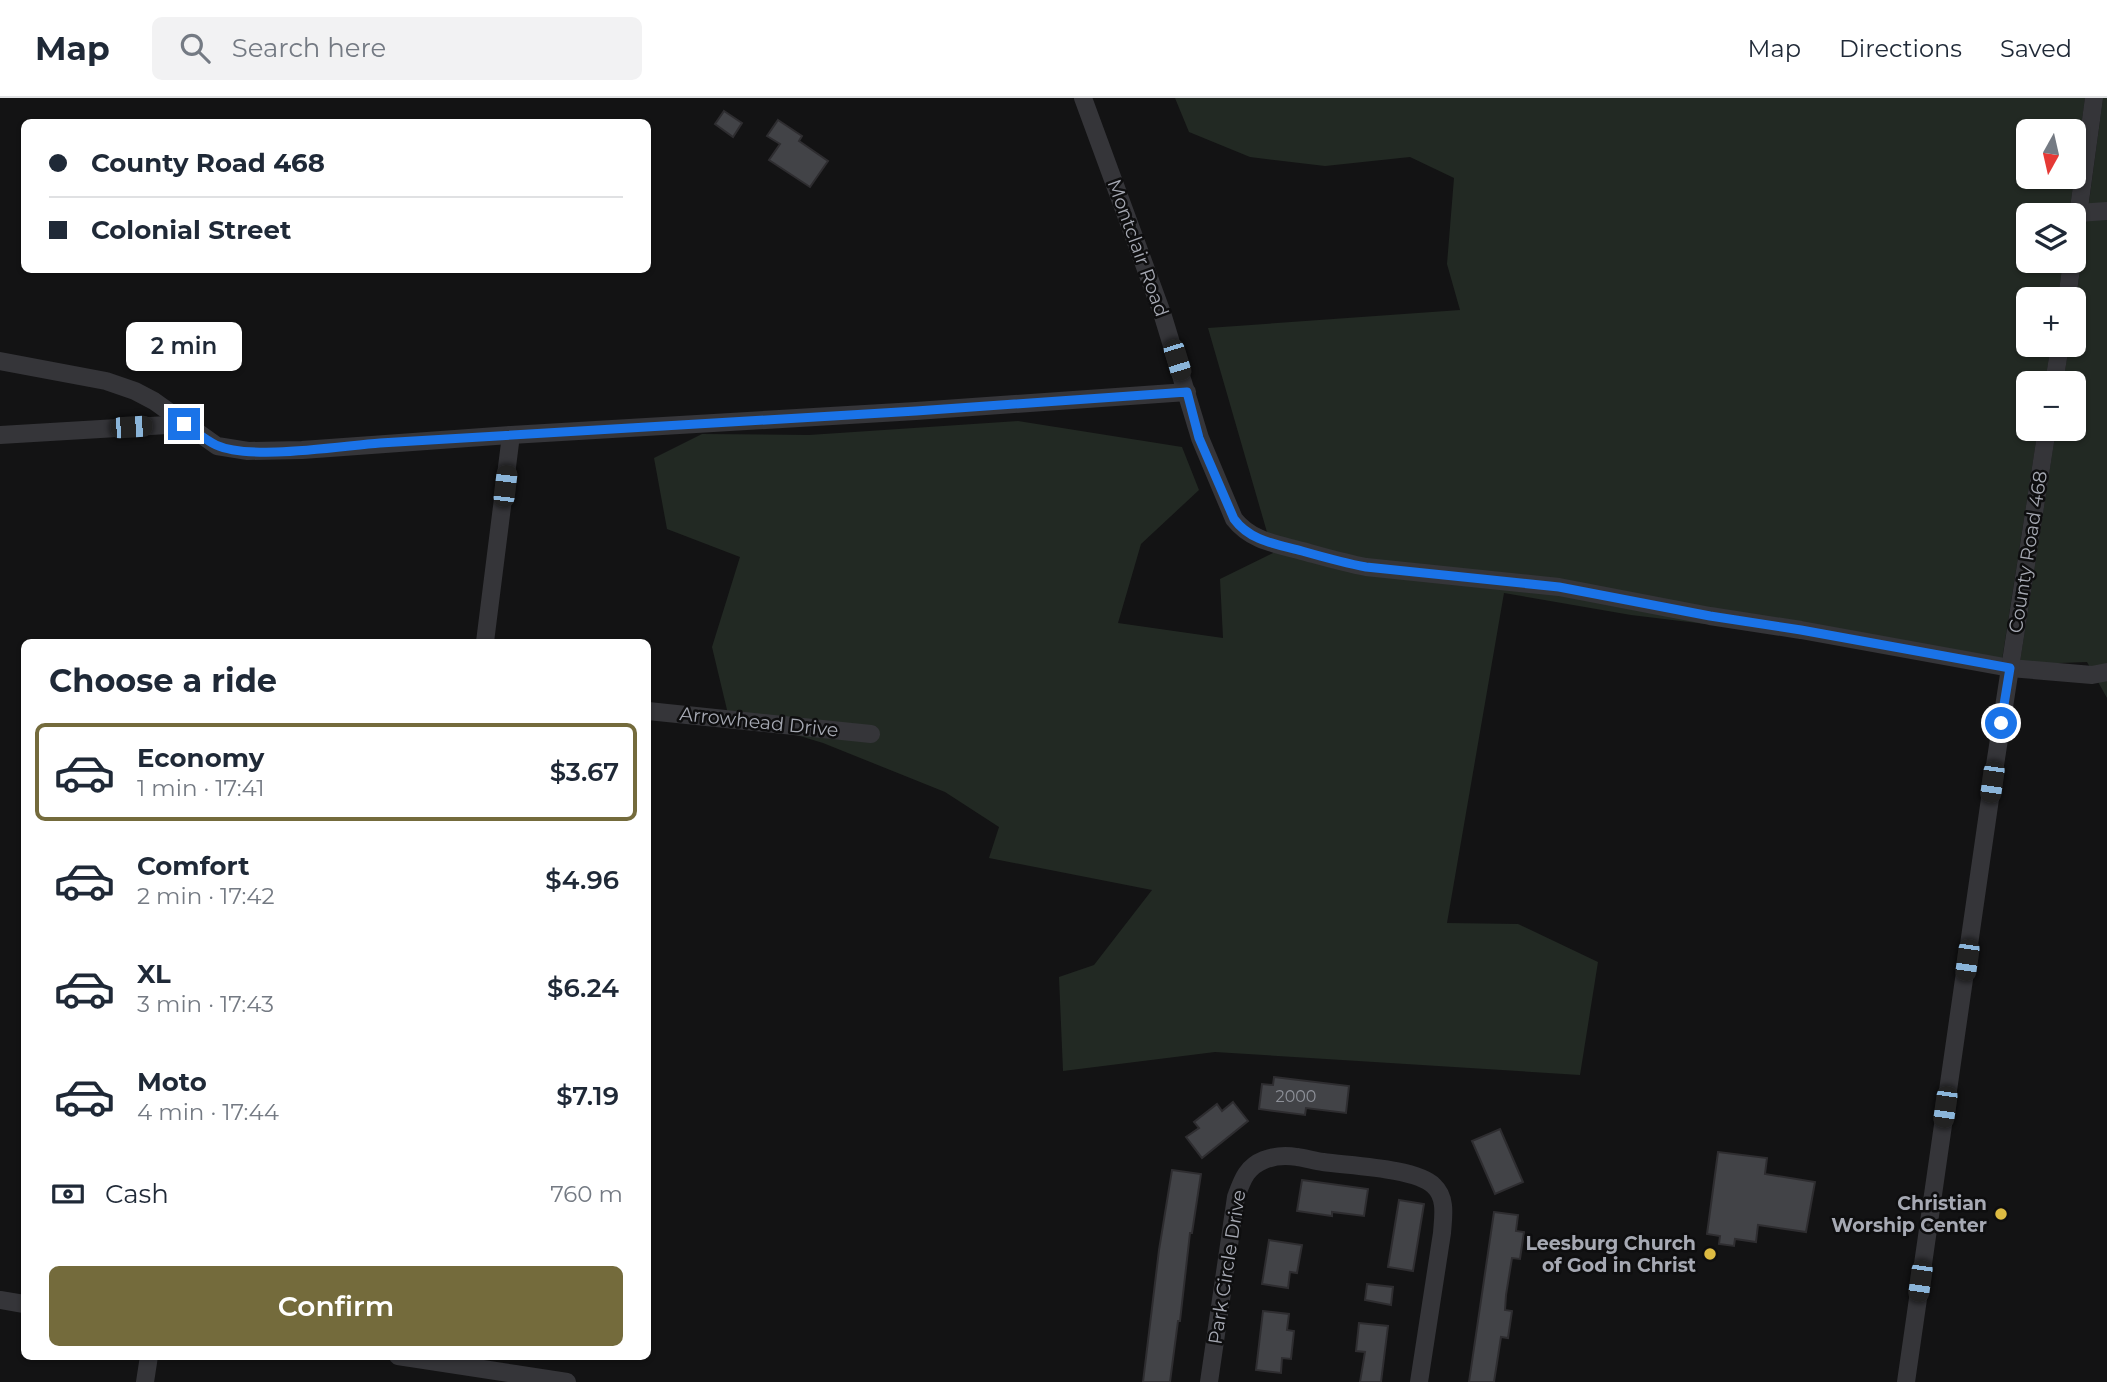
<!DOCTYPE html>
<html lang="en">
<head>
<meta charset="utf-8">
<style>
	:root { --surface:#fff; --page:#f2f2f3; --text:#1f2937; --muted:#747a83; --line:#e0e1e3; --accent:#746b3c }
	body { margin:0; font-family:Montserrat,sans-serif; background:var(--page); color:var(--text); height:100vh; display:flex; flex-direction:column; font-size:26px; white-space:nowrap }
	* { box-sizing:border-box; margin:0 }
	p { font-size:23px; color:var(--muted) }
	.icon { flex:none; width:38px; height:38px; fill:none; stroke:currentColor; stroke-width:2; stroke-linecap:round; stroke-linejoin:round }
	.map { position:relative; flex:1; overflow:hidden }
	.side { position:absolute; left:21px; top:541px; width:630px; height:721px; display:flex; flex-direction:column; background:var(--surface); border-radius:10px; box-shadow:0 2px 5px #0004 }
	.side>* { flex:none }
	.guide { position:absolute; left:21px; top:21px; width:630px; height:154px; border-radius:10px; box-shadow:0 2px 5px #0004; display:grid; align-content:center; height:154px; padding:0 28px; background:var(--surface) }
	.needle { width:46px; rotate:188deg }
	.tools { position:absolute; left:2016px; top:21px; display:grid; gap:14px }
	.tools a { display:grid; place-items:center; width:70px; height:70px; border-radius:10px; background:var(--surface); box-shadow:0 2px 5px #0004; font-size:35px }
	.end { position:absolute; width:32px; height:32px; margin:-16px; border:9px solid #1a73e8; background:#fff; box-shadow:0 0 0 4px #fff }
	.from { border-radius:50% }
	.bubble { position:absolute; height:49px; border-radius:10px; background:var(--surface); box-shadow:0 2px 5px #0004; font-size:23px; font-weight:600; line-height:49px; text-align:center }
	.car { position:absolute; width:21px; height:42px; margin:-21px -10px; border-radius:9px; box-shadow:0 0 5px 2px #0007; background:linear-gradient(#222 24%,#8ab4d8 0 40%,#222 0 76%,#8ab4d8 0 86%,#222 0) }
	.guide b { display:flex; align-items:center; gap:24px; height:66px; font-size:26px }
	.guide b+b { border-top:2px solid var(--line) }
	.guide i { width:18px; height:18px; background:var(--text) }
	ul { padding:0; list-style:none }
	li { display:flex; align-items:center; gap:21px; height:98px; margin:0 14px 10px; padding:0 14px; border:4px solid transparent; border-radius:10px }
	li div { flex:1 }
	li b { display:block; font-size:26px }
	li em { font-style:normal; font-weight:600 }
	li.on { border-color:var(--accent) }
	li>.icon { width:63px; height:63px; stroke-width:1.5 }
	h2 { padding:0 28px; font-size:32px; line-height:84px }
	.pay { display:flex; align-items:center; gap:18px; height:77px; padding:0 28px; font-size:26px }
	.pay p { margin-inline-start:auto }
	.button { display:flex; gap:14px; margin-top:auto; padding:14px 28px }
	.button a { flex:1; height:80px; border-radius:10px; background:var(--accent); color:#fff; font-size:28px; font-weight:600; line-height:80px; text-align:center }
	header { display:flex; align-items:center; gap:42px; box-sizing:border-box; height:98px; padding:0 35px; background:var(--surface); border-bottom:2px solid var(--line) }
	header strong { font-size:33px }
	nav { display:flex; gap:38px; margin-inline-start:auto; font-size:24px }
	.search { width:490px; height:63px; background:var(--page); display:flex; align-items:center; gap:18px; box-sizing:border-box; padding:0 24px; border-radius:10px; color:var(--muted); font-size:26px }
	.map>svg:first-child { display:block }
	.green { fill:#222923; fill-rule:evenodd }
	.building { fill:#424347; stroke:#2e2d30; stroke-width:2 }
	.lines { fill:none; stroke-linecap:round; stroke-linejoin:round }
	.minor { stroke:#353539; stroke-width:18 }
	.route { stroke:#1a73e8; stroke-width:9 }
	.poi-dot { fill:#ddbb42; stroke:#0e0e0f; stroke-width:2.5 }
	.labels { text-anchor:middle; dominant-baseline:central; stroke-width:5; stroke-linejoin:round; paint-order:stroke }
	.number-label { font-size:16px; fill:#8d9098 }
	.street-label { font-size:19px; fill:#a6a9b3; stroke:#0e0e0f }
	.poi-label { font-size:19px; font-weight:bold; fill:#a6a9b3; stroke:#0e0e0f; text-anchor:end }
</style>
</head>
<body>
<header>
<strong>Map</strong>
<div class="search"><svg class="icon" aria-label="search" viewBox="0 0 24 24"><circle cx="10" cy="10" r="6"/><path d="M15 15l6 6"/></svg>Search here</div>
<nav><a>Map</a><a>Directions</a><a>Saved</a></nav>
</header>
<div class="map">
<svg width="2107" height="1284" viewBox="0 0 2107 1284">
	<rect width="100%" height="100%" fill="#131314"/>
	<g class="green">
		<path d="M1175,0h910l-16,117h-41v46h35l-5,38h-30v46h23l-6,38h-17v46h10l-36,231 -371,-45 -127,-22 -57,330 71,1 80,38 -18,113 -365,-23 -152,19 -4,-94 35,-12 58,-75 -163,-32 10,-31 -54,-35 -122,-49 -95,-29 -16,-67 28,-90 -73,-28 -13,-71 48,-24 107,1 209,-14 164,26 17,43 -58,54 -23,79 105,15 -3,-59 53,-26 -65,-225 252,-18 -13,-46 7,-86 -44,-21 -85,9 -75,-9 -61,-25zM2028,33h46v46h-46z"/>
		<polygon points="2103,0 2107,0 2107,600 2087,564 2032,566 2020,564 2056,331 2074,331 2074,285 2063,285 2069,247 2074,247 2074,216"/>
	</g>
	<g class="building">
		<polygon points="724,13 742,25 733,39 715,26"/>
		<polygon points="778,22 802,38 799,43 828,63 810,89 769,62 780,46 767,38"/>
		<polygon points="1274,979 1349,988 1346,1015 1306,1010 1305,1017 1259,1011 1262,986 1273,987"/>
		<polygon points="1233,1004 1248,1023 1202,1060 1186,1039 1199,1030 1194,1024 1217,1006 1222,1013"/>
		<polygon points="1500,1031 1523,1084 1495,1096 1472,1043"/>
		<polygon points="1718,1054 1767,1060 1765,1076 1815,1084 1806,1134 1758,1127 1756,1144 1735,1141 1734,1148 1719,1146 1720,1138 1707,1136"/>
		<polygon points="1172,1072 1201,1076 1192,1135 1190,1135 1180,1223 1178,1223 1170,1284 1143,1284 1159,1152"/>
		<polygon points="1302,1082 1368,1091 1364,1118 1332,1114 1332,1118 1297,1113"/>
		<polygon points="1399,1102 1424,1106 1413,1173 1388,1169"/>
		<polygon points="1494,1114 1518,1117 1516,1133 1524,1134 1520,1161 1512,1160 1506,1197 1505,1212 1512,1213 1508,1240 1501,1239 1494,1284 1469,1284"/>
		<polygon points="1269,1142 1302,1147 1297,1175 1290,1174 1288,1190 1262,1186"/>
		<polygon points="1367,1186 1393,1189 1391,1207 1365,1202"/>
		<polygon points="1263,1213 1289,1216 1287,1232 1294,1233 1291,1261 1282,1260 1281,1275 1256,1272"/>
		<polygon points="1359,1225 1388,1228 1381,1284 1360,1284 1365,1254 1356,1253"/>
	</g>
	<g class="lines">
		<g class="minor">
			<path d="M1083,0l79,215 38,125 34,81c17,22 43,25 68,32 22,6 42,12 64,16l193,20 151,29 91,14 209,38 82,7 15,-3"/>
			<polyline points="2078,115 2107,113"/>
			<polyline points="2074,147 2094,0"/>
			<polyline points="2067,201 2072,163"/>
			<polyline points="0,263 106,283 135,293 154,303 217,348 248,353 302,352 511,337 916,313 1187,294"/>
			<polyline points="2054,285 2060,247"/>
			<polyline points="0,337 184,326"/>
			<polyline points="485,544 511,337"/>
			<polyline points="648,613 871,636"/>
			<polyline points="0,1202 24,1206"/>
			<polyline points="398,1258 567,1284"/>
			<polyline points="145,1284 149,1258"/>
			<path d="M1209,1284l27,-185c6,-16 10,-30 28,-37 10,-4 22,-5 33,-3 9,1 17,4 26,5 27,4 93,6 111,24 13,12 9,32 8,47l-23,149"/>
			<polyline points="1906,1284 1993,680 2047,331"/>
		</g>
	</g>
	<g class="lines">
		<path class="route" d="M184,326c10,6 21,16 32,21 35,16 124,1 164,-2l536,-32 271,-19 12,46 35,81c16,22 42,25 68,32 21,6 42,12 64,16l193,20 151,29 91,14 209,38 -9,55"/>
	</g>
	<g class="poi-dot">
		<circle cx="2001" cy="1116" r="7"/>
		<circle cx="1710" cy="1156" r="7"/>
	</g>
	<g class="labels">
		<g class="number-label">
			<text x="1296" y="998">2000</text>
		</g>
		<g class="street-label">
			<text transform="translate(1138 150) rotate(70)">Montclair Road</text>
			<text transform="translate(2028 454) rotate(-81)">County Road 468</text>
			<text transform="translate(759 624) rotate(6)">Arrowhead Drive</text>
			<text transform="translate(1227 1169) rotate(-81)">Park Circle Drive</text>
		</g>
		<g class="poi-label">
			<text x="1987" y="1105">Christian<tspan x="1987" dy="22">Worship Center</tspan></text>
			<text x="1696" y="1145">Leesburg Church<tspan x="1696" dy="22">of God in Christ</tspan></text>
		</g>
	</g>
</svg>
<div class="tools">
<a><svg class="needle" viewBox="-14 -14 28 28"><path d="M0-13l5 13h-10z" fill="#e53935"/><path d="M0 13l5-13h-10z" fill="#747a83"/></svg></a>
<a><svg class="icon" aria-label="layers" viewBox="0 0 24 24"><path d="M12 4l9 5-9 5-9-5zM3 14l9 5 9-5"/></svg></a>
<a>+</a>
<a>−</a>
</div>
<i class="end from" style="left:2001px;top:625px"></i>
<i class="end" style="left:184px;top:326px"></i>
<div class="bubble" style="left:126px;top:224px;width:116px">2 min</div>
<i class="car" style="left:1177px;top:262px;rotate:163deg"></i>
<i class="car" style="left:131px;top:329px;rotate:86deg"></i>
<i class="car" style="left:505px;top:388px;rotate:7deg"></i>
<i class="car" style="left:1992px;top:684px;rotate:188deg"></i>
<i class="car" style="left:1967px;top:862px;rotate:188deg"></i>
<i class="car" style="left:1945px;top:1009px;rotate:188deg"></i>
<i class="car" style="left:1920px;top:1183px;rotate:188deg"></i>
<div class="guide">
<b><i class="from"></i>County Road 468</b>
<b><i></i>Colonial Street</b>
</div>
<section class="side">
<h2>Choose a ride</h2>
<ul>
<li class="on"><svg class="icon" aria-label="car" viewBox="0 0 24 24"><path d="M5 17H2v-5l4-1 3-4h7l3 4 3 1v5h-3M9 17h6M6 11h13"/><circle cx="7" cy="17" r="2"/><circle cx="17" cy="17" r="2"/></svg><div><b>Economy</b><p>1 min · 17:41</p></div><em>$3.67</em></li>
<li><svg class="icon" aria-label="car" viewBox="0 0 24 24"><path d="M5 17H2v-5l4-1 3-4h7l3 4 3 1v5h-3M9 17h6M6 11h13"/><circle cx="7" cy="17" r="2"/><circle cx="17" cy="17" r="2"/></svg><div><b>Comfort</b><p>2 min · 17:42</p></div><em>$4.96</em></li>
<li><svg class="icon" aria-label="car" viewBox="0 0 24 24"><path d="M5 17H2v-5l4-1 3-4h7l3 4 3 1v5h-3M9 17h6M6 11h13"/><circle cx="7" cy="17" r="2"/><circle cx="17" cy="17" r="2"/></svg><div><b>XL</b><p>3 min · 17:43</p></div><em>$6.24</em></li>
<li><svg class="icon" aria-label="car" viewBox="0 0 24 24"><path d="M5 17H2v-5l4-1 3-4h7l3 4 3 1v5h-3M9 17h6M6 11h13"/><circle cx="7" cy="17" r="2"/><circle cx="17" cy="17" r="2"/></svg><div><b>Moto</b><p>4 min · 17:44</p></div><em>$7.19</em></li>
</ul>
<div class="pay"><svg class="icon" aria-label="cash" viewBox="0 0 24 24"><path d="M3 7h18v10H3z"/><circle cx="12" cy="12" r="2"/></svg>Cash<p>760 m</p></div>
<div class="button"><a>Confirm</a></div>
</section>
</div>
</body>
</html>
